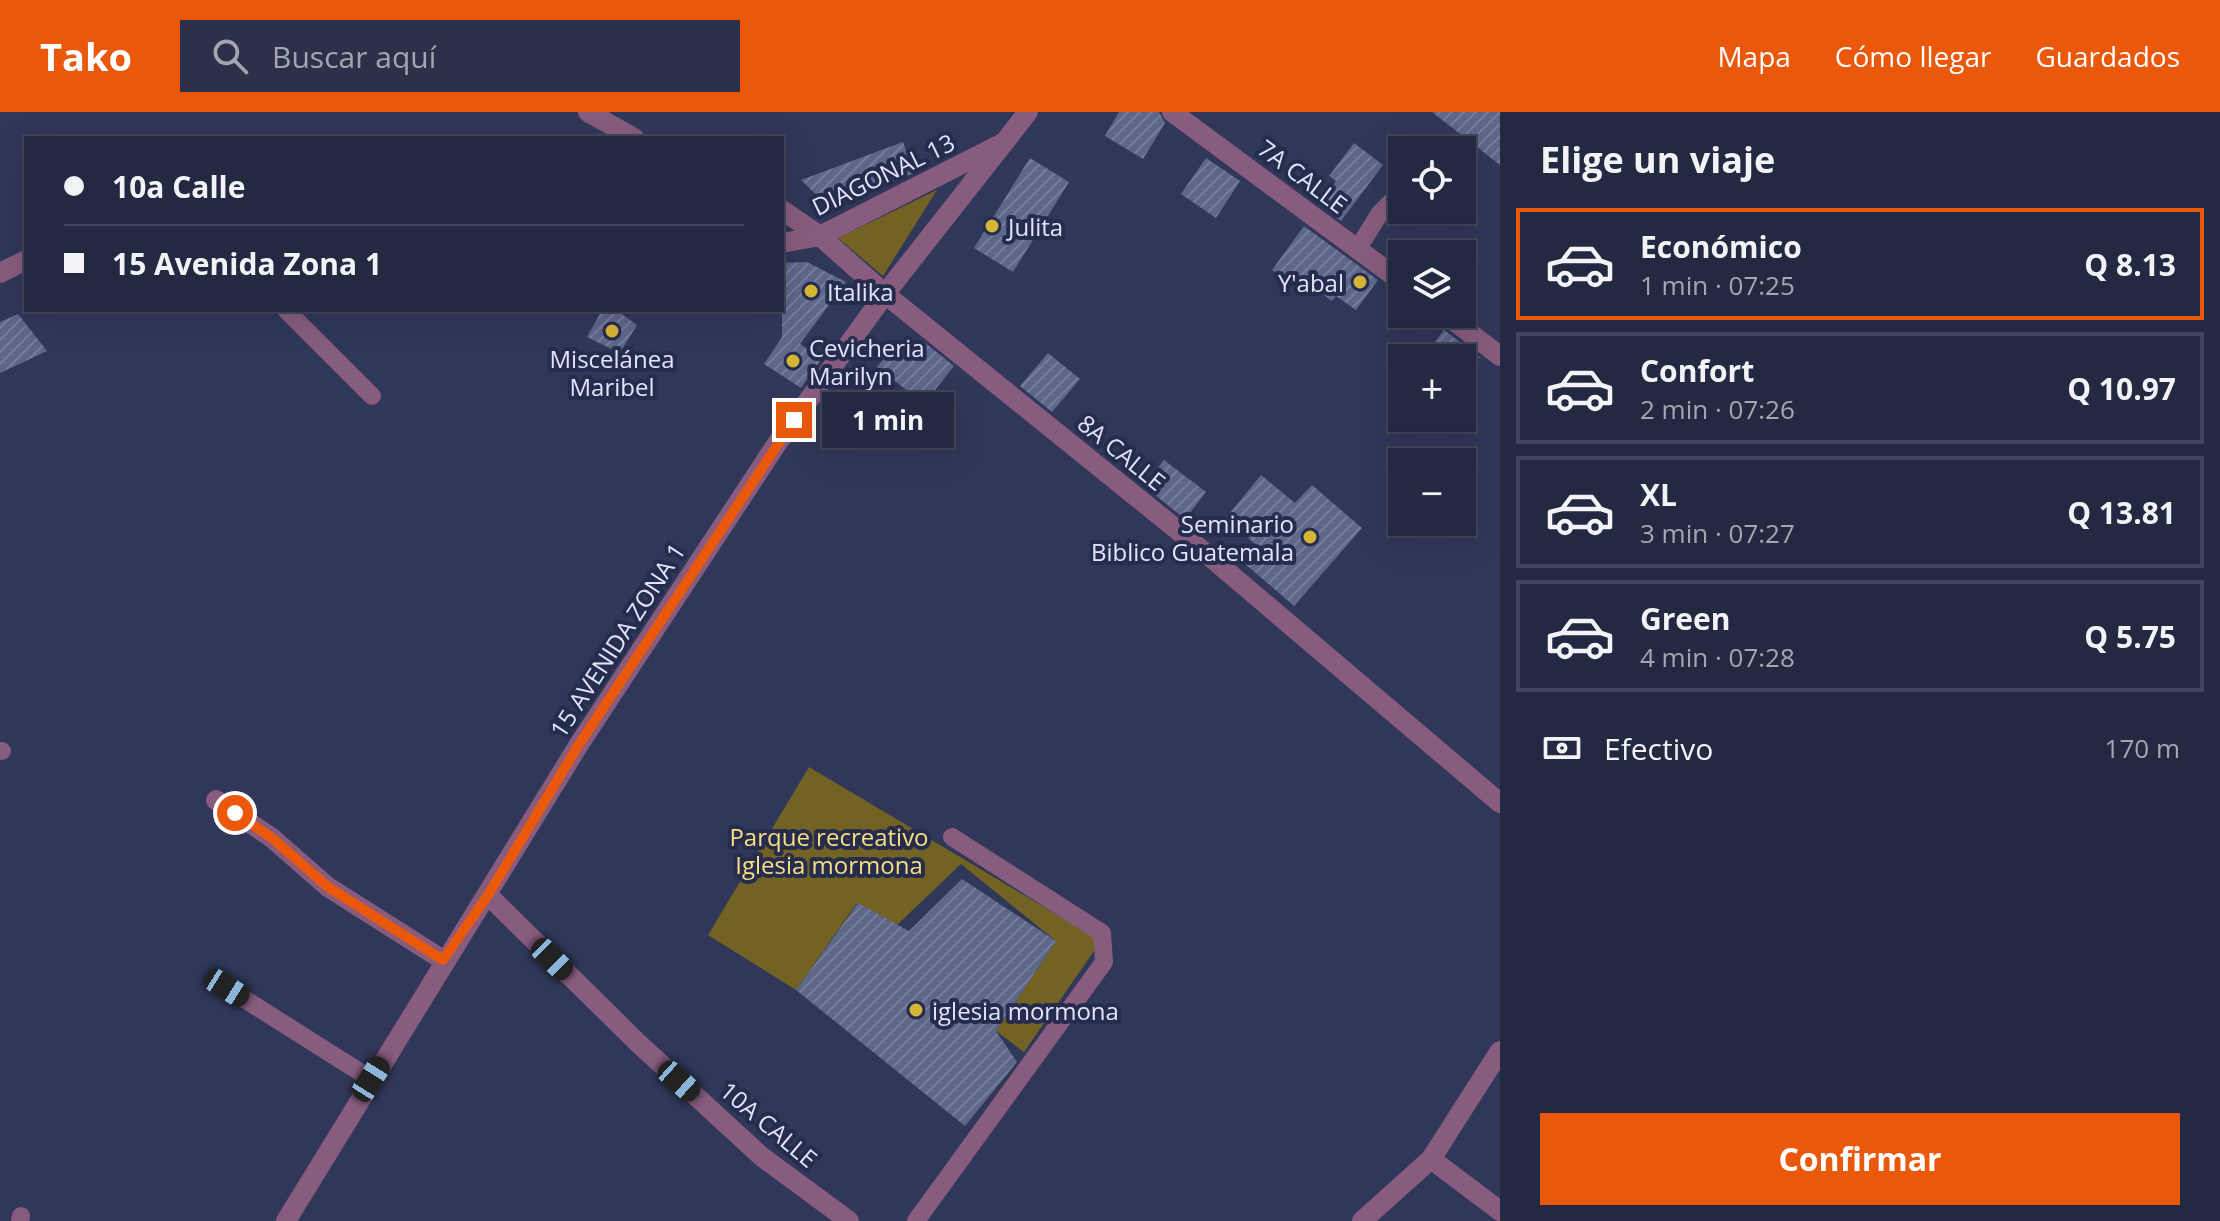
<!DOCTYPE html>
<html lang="es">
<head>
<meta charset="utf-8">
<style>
	:root { --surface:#242942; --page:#2c3149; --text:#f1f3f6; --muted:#a3a6b2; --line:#41455b; --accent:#ea580c }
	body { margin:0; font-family:"Open Sans",sans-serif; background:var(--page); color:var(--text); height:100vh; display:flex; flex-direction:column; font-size:30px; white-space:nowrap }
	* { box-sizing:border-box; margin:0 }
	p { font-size:26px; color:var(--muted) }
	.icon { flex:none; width:44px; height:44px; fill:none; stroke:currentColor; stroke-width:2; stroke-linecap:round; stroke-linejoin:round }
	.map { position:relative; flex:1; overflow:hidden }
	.sheet { display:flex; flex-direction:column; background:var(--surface); width:720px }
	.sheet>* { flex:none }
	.guide { position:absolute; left:24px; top:24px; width:760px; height:176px; border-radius:0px; box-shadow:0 8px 32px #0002,0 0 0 2px var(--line); display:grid; align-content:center; height:176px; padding:0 40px; background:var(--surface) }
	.controls { position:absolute; left:1388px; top:24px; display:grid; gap:16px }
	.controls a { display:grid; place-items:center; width:88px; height:88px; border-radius:0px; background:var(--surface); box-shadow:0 8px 32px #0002,0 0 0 2px var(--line); font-size:40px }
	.end { position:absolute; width:36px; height:36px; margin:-18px; border:10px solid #ea580c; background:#fff; box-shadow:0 0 0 4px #fff }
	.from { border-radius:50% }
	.bubble { position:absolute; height:56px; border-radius:0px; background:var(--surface); box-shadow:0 8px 32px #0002,0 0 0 2px var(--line); font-size:26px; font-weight:700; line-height:56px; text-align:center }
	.car { position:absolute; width:24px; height:48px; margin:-24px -12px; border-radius:10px; box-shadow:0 0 6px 2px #0007; background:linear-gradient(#222 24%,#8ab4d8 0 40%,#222 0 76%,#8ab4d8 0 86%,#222 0) }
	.guide b { display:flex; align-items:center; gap:28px; height:76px; font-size:30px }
	.guide b+b { border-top:2px solid var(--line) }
	.guide i { width:20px; height:20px; background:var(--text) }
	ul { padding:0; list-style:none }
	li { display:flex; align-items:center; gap:24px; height:112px; margin:0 16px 12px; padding:0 24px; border:4px solid var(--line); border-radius:0px }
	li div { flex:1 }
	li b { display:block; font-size:30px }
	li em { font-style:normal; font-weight:700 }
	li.on { border-color:var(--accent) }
	li>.icon { width:72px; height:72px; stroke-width:1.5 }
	h2 { padding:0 40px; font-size:36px; line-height:96px }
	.pay { display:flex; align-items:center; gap:20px; height:88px; padding:0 40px; font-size:30px }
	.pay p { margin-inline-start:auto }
	.button { display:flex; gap:16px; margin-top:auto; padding:16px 40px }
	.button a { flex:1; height:92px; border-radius:0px; background:var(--accent); color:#fff; font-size:32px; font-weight:700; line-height:92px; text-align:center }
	header { display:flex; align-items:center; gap:48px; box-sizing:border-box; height:112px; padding:0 40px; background:var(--accent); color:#fff }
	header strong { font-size:38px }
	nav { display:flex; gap:44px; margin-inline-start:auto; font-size:28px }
	.search { width:560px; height:72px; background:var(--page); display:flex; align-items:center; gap:20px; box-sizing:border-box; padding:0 28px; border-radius:0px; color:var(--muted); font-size:30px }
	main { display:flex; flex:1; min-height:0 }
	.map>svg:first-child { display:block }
	.green { fill:#726223 }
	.building { fill:url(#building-hatch) }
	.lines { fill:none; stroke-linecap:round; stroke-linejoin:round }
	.service { stroke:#875c7e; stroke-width:18 }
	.minor { stroke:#875c7e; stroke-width:20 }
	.tertiary { stroke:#875c7e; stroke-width:20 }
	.route { stroke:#ea580c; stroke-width:10 }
	.poi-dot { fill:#d5b534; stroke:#262c4d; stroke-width:3 }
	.labels { text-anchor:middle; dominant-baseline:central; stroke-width:8; stroke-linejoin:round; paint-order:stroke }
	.street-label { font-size:24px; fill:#dfe5fa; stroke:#262c4d }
	.poi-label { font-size:24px; fill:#dfe5fa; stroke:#262c4d; text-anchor:start }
	.park-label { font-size:24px; fill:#f8de82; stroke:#262c4d }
</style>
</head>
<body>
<header>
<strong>Tako</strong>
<div class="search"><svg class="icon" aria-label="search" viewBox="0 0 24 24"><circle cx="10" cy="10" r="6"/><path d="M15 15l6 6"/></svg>Buscar aquí</div>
<nav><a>Mapa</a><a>Cómo llegar</a><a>Guardados</a></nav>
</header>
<main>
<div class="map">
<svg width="1500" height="1109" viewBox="0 0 1500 1109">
	<defs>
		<pattern id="building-hatch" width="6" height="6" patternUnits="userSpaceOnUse" patternTransform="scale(2)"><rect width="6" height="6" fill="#5e668a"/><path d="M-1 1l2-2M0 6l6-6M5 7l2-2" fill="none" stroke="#757c9b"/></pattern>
	</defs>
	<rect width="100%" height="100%" fill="#303758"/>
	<g class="green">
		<polygon points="937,78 883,164 838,126"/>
		<polygon points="809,655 1101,829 1024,940 996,919 1056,829 961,752 897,813 857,791 796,878 708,823"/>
	</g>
	<g class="building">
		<polygon points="1119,0 1159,0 1165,11 1143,47 1105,24"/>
		<polygon points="1432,0 1500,0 1500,53"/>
		<polygon points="903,30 914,61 827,93 801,68"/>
		<polygon points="1354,31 1383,53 1341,109 1319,93 1336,69 1329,64"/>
		<polygon points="1030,46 1069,70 1013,160 974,136"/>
		<polygon points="1206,46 1240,69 1216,106 1181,82"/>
		<polygon points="1304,114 1378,168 1356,198 1336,184 1332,189 1299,164 1293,173 1272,158"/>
		<polygon points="807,150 846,170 800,232 822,246 801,276 764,252 782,225 782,151"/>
		<polygon points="602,198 616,198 637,213 620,241 587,225"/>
		<polygon points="18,202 47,239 0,261 0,210"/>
		<polygon points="1444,218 1481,246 1422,246"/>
		<polygon points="897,229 924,230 954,254 924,292 877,255"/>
		<polygon points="1048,241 1080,267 1052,300 1020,274"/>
		<polygon points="1164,348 1206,380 1185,407 1144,374"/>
		<polygon points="1261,363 1295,391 1312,373 1362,416 1294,494 1244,451 1259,435 1225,407"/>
		<polygon points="962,767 1056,829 996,919 1017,950 965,1014 796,878 858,791 909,819"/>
	</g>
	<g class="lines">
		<g class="service">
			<polyline points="1357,138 1380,101 1402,79"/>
			<polyline points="286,198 372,284"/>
			<polyline points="0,639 2,639"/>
			<polyline points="227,876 371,967"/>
			<polyline points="20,1109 21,1104"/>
			<polyline points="916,1109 1104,850 1102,821 952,725"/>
		</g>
		<g class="minor">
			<polyline points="588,0 634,26"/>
			<polyline points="1172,0 1402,170"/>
			<polyline points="782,98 820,124 885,182 1196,433 1500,691"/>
			<polyline points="782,131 820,124 1005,30"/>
			<polyline points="0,161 26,148"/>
			<polyline points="1445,202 1500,244"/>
			<polyline points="216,688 272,726 328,775 443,848"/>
			<polyline points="488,783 638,931 761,1044 849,1109"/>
			<polyline points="1431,1047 1500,1099"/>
			<polyline points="1362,1109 1431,1047 1500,939"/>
		</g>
		<polyline class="tertiary" points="286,1109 578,634 776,333 885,182 1028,0"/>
	</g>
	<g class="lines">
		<polyline class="route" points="235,701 272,726 328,775 443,848 488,783 578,634 794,308"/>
	</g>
	<g class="poi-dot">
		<circle cx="992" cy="114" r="8"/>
		<circle cx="1360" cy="170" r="8"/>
		<circle cx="811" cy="179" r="8"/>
		<circle cx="612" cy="219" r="8"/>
		<circle cx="793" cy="249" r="8"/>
		<circle cx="1310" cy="425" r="8"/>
		<circle cx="916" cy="898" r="8"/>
	</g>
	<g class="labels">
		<g class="street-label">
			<text transform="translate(883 62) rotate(-26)">DIAGONAL 13</text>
			<text transform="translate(1303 64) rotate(37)">7A CALLE</text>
			<text transform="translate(1122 340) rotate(39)">8A CALLE</text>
			<text transform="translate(617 528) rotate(-57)">15 AVENIDA ZONA 1</text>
			<text transform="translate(769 1012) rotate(40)">10A CALLE</text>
		</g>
		<g class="poi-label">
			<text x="1008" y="114">Julita</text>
			<text x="1344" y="170" text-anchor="end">Y'abal</text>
			<text x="827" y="179">Italika</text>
			<text x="809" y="235">Cevicheria<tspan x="809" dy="28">Marilyn</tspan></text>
			<text x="612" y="246" text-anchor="middle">Miscelánea<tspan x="612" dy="28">Maribel</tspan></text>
			<text x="1294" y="411" text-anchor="end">Seminario<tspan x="1294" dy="28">Biblico Guatemala</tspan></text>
			<text x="932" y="898">iglesia mormona</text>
		</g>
		<g class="park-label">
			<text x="829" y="724">Parque recreativo<tspan x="829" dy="28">Iglesia mormona</tspan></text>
		</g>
	</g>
</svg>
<div class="controls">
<a><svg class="icon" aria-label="locate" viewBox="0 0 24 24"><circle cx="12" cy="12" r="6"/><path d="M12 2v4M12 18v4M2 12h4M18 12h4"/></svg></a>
<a><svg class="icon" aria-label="layers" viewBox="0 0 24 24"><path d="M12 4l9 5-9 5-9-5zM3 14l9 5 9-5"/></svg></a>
<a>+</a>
<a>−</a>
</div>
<i class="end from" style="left:235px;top:701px"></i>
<i class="end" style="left:794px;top:308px"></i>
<div class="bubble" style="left:822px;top:280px;width:132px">1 min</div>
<i class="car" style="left:552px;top:847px;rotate:135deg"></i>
<i class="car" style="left:227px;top:876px;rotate:122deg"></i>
<i class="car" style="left:371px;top:967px;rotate:32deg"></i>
<i class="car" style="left:679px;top:969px;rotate:132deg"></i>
<div class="guide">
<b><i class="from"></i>10a Calle</b>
<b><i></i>15 Avenida Zona 1</b>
</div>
</div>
<section class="sheet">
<h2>Elige un viaje</h2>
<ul>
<li class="on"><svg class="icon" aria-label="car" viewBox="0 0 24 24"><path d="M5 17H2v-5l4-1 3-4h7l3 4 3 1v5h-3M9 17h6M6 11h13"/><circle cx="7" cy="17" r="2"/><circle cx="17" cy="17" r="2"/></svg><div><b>Económico</b><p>1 min · 07:25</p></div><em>Q 8.13</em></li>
<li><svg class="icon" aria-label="car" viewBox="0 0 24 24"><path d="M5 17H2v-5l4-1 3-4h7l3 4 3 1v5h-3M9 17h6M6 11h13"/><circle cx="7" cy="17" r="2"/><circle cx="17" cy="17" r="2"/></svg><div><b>Confort</b><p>2 min · 07:26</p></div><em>Q 10.97</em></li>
<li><svg class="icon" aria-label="car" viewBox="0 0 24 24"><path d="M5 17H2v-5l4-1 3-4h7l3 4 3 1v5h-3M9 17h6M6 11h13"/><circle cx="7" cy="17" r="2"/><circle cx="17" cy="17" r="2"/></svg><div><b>XL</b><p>3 min · 07:27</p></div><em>Q 13.81</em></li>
<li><svg class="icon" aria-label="car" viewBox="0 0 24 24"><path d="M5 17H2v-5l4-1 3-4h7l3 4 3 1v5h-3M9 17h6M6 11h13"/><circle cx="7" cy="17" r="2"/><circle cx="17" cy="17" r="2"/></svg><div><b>Green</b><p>4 min · 07:28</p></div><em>Q 5.75</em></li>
</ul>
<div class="pay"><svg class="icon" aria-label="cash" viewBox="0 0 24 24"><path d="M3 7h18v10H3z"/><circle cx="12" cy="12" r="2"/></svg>Efectivo<p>170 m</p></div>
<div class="button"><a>Confirmar</a></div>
</section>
</main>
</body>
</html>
